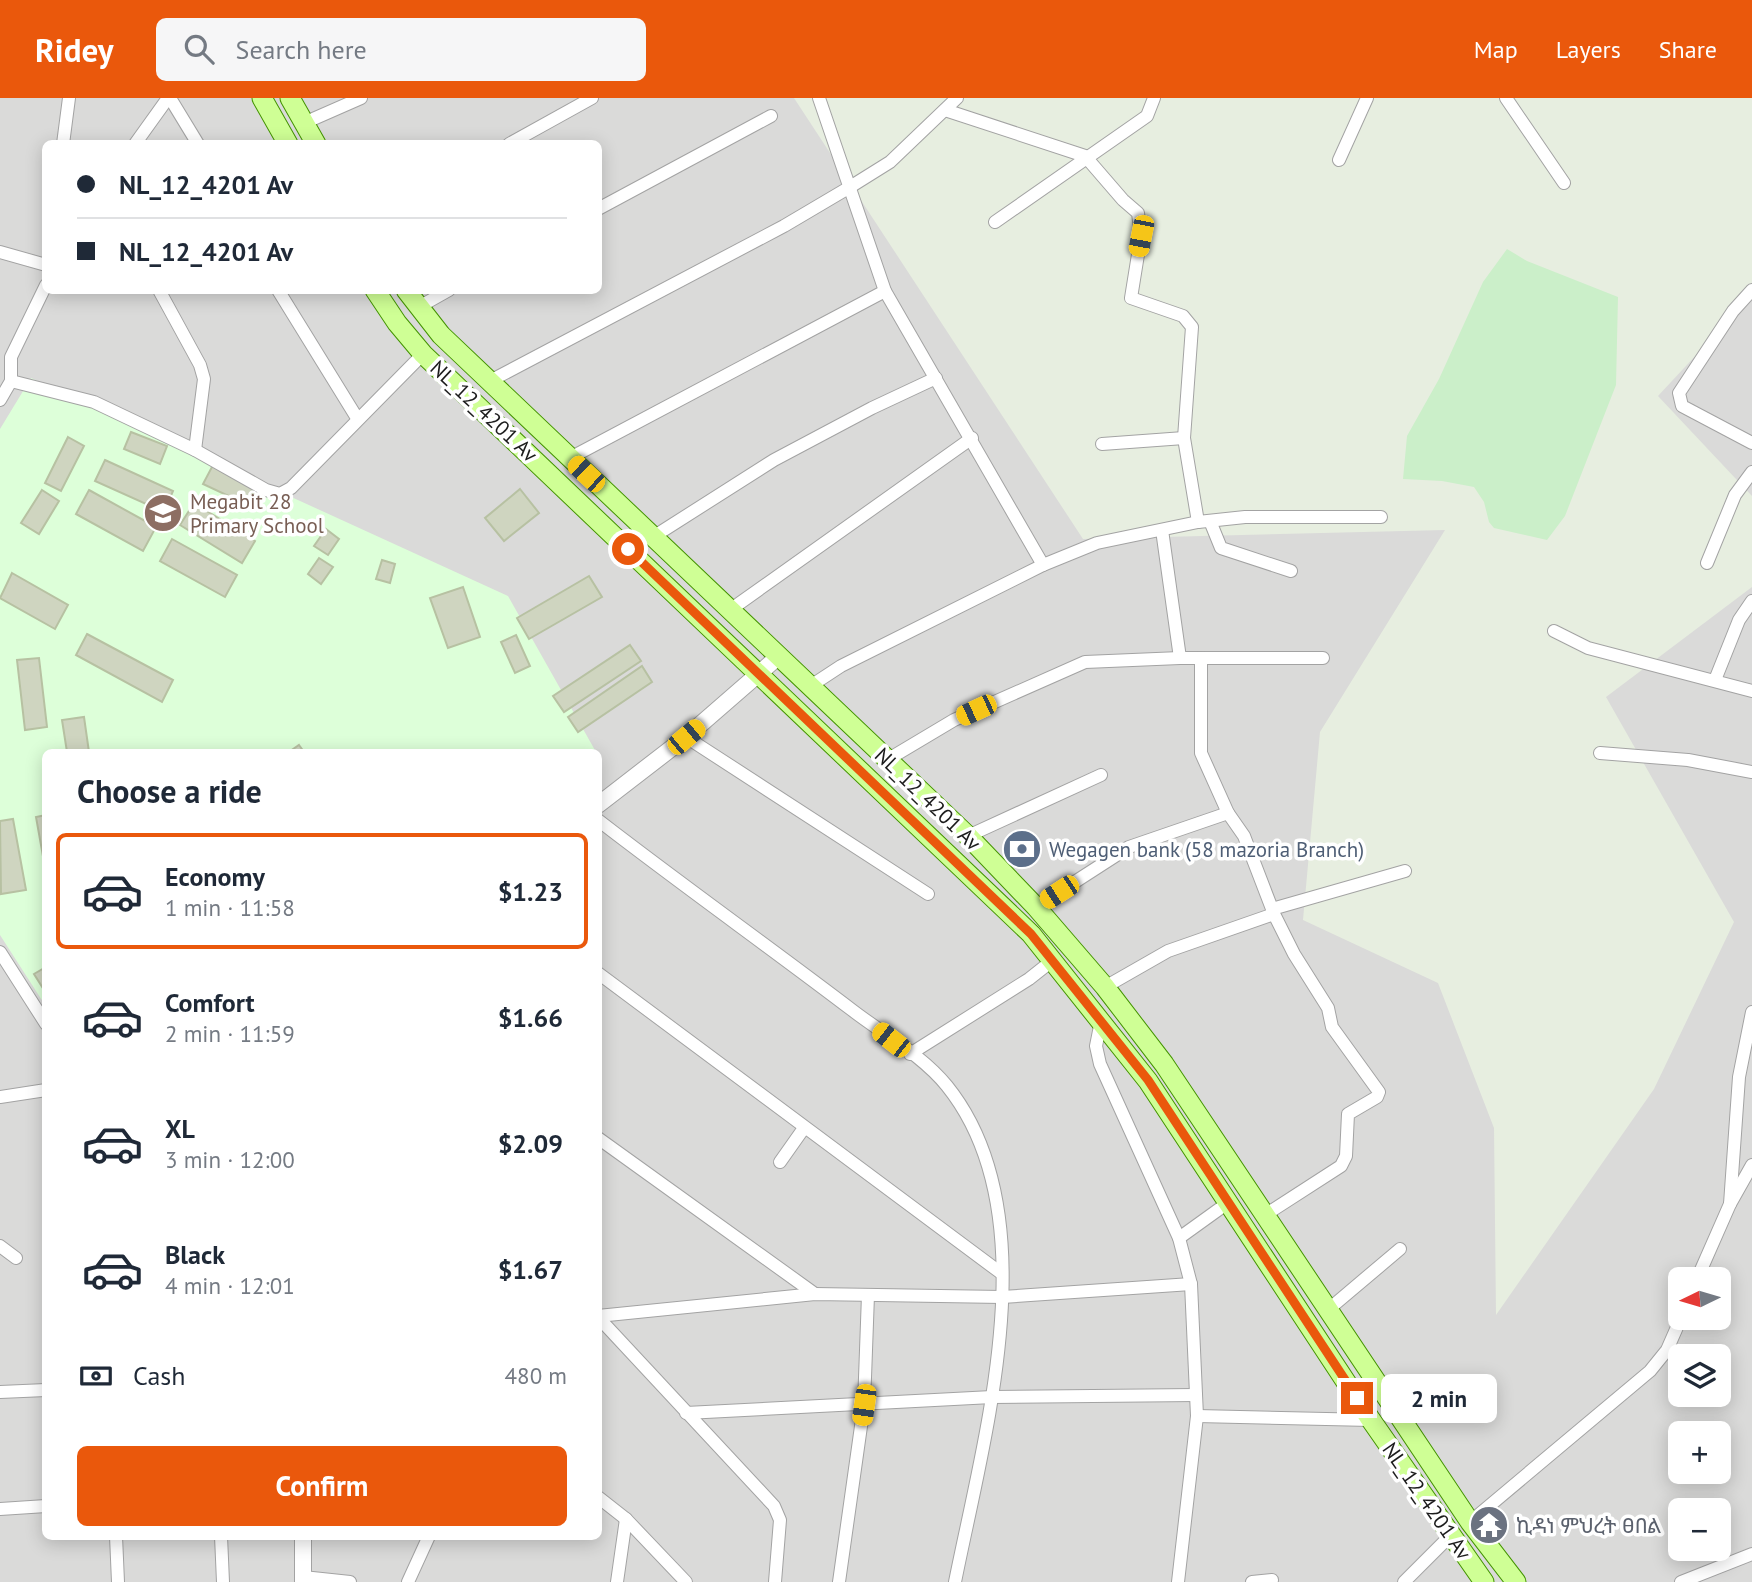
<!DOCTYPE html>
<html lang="en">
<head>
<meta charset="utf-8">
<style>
	:root { --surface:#fff; --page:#f6f6f7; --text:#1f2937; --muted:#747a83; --line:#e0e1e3; --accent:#ea580c }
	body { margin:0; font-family:"PT Sans","Noto Sans Ethiopic",sans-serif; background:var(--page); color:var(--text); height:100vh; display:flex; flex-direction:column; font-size:26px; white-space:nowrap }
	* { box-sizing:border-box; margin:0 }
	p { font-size:23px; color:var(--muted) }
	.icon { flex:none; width:38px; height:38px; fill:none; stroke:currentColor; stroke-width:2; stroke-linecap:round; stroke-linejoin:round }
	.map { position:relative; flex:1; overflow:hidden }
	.panel { position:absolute; left:42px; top:651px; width:560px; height:791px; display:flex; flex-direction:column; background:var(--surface); border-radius:10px; box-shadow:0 4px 18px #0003 }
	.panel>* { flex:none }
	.top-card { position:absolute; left:42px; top:42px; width:560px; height:154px; border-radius:10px; box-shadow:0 4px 18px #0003; display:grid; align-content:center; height:154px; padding:0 35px; background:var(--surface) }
	.needle { width:46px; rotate:265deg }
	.buttons { position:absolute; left:1668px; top:1169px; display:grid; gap:14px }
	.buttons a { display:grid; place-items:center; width:63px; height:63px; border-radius:10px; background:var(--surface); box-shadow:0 4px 18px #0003; font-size:35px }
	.end { position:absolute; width:32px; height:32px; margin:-16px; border:9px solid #ea580c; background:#fff; box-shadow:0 0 0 4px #fff }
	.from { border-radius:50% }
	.bubble { position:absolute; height:49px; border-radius:10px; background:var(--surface); box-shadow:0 4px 18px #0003; font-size:23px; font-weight:700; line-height:49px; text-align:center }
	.car { position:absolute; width:21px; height:42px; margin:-21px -10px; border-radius:9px; box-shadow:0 0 5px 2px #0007; background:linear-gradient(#f5c518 24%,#345 0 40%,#f5c518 0 76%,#345 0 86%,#f5c518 0) }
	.top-card b { display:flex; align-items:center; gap:24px; height:66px; font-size:26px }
	.top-card b+b { border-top:2px solid var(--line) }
	.top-card i { width:18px; height:18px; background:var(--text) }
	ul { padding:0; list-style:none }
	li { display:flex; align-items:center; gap:21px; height:116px; margin:0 14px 10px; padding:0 21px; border:4px solid transparent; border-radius:10px }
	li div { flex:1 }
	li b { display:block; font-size:26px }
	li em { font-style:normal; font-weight:700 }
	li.active { border-color:var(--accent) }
	li>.icon { width:63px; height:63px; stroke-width:1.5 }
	h2 { padding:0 35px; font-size:32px; line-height:84px }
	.pay { display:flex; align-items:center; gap:18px; height:77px; padding:0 35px; font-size:26px }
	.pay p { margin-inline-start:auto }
	.primary-button { display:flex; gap:14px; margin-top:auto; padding:14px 35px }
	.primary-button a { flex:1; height:80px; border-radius:10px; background:var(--accent); color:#fff; font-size:28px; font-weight:700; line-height:80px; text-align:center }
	header { display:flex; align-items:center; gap:42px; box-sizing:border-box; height:98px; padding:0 35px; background:var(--accent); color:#fff }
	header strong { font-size:33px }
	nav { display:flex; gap:38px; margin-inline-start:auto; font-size:24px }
	.search { width:490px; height:63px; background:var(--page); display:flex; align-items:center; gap:18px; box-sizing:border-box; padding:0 24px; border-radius:10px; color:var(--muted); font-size:26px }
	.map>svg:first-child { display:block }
	.residential { fill:#dadad9; fill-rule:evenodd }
	.education { fill:#ddffd9 }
	.farmland { fill:#cbefc9 }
	.building { fill:#cfd5c0; stroke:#b7c1a2; stroke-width:2 }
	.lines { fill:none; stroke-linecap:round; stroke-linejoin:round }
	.minor-casing { stroke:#a3a3a3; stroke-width:14 }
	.tertiary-casing { stroke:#a3a3a3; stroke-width:18 }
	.primary-casing { stroke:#439400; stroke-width:21 }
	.minor { stroke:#fff; stroke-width:12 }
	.tertiary { stroke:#fff; stroke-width:16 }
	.primary { stroke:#cfff95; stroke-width:19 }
	.route { stroke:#ea580c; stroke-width:9 }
	.labels { text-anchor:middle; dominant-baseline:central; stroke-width:7; stroke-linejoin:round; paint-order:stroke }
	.street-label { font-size:21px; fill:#1c1c1c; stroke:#fff }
	.education-label { font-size:21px; fill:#785e54; stroke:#fff; text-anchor:start }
	.service-label { font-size:21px; fill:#4e5e75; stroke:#fff; text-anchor:start }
	.worship-label { font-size:21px; fill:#5b616d; stroke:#fff; text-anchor:start }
</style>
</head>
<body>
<header>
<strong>Ridey</strong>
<div class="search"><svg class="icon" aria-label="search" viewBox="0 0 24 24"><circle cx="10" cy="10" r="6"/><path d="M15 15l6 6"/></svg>Search here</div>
<nav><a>Map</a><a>Layers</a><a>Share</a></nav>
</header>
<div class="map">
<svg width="1752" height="1484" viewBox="0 0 1752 1484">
	<rect width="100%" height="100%" fill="#e7eee0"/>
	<g class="residential">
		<path d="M0,0h794l289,441 362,-9 -125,202 -17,188 135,63 56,145 2,187 158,-226 80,-167 -128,-225 146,-110v995h-1752zM46,46h552v146h-552zM46,654h552v784h-552zM1680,1181h38v39h-38zM1680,1258h38v39h-38zM1680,1335h38v39h-38zM1680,1412h38v39h-38z"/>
		<polygon points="1752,197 1752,398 1658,298"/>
	</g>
	<polygon class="education" points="31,280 508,498 596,654 46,654 45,907 0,837 0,331"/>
	<polygon class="farmland" points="1507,151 1527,163 1618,199 1616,287 1565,418 1547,442 1494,430 1489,424 1484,404 1474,389 1442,383 1403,381 1407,338 1439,281 1483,184"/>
	<g class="building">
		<polygon points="131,334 167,348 160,366 124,351"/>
		<polygon points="68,339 84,348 61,393 45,385"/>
		<polygon points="105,362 173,393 164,414 95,383"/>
		<polygon points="213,367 263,390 254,410 203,386"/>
		<polygon points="520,391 539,415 504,443 485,420"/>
		<polygon points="42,392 59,403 39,436 21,425"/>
		<polygon points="89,392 156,429 143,453 76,416"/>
		<polygon points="194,405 255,443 242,465 180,427"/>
		<polygon points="326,431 339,441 328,457 314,448"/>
		<polygon points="172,441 237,477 225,499 160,463"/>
		<polygon points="319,460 333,469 321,486 308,476"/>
		<polygon points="382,462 395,466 390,485 376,481"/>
		<polygon points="12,475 68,507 55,531 0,500"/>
		<polygon points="589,478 602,499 529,541 517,520"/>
		<polygon points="463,489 480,539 448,550 430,500"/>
		<polygon points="87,536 173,582 162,604 76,557"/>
		<polygon points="516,537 530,568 515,575 501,544"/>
		<polygon points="630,547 641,563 564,614 553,598"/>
		<polygon points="39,560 47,629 25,632 17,562"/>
		<polygon points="642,568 652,584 578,634 568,619"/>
		<polygon points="84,619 89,654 67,654 62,622"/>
		<polygon points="299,647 304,654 289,654"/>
		<polygon points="46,717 46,775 36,719"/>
		<polygon points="13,721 26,792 1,796 0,723"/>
		<polygon points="46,869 46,895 34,876"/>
	</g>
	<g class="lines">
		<g class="minor-casing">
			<g id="minor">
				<polyline points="170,0 198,46"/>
				<polyline points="819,0 885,193 1043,467"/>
				<polyline points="1506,0 1564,85"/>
				<polyline points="945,12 1085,58 1123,102 1138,115 1141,138 1131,200 1183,218 1192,229 1184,340 1198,424"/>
				<polyline points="304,25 361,0"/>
				<polyline points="63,46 69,0"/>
				<polyline points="135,46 168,0"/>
				<polyline points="509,46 592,0"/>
				<polyline points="1339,62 1367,0"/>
				<polyline points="598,111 771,18"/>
				<polyline points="995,124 1147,18 1154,0"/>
				<polyline points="0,154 46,167"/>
				<polyline points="159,192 200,267 204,281 195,352"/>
				<polyline points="278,192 357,320"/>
				<polyline points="1752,192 1733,213 1679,295 1682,308 1752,345"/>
				<polyline points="417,210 449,192"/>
				<polyline points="11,283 94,304 195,352 266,392 280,396 291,390 423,256"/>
				<polyline points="490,283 784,128 850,89 890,64 957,0"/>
				<polyline points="0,302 11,283 11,259 46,187"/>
				<polyline points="1102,346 1184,340"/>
				<polyline points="570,360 885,193"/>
				<polyline points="1210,423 1221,450 1291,473"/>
				<polyline points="1162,432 1180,560"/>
				<polyline points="653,439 774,362 872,310 936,280"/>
				<polyline points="1707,465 1735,397 1752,374"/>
				<polyline points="730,512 972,340"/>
				<polyline points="1554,533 1588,550 1752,593"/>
				<polyline points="1715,582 1739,522 1752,503"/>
				<polyline points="809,589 841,568 1043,467 1097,445 1198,424 1245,419 1381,419"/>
				<polyline points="686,639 928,796"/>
				<polyline points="1600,655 1688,662 1752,674"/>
				<polyline points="887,662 954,622 1085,564 1180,560 1323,560"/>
				<polyline points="1228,715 1244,738 1274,816 1294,856 1328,910 1332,929 1379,994 1377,999 1348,1016 1346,1058 1341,1068 1265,1117"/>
				<path d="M598,722c84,65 170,126 254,190 31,24 70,45 95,76 103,128 37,350 8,496"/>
				<polyline points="968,738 1101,677"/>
				<polyline points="1036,809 1129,749 1228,715 1201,655 1201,560"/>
				<polyline points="1272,811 1405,773"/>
				<polyline points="0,854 46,926"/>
				<polyline points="598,875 1001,1175"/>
				<polyline points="1105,889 1168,853 1274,816"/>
				<polyline points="1101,923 1096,948 1100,966 1179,1140 1191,1186 1197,1318 1178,1484"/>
				<polyline points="910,956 1029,881 1053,862"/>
				<polyline points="0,999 46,992"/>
				<polyline points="598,1040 815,1196"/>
				<polyline points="780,1064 804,1030"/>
				<polyline points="1730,1106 1739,979 1752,914"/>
				<polyline points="1179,1140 1229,1104"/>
				<polyline points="0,1148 16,1160"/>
				<polyline points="1697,1181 1730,1106 1752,1067"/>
				<polyline points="1329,1211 1400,1151"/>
				<polyline points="598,1218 815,1196 1002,1199 1191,1186"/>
				<polyline points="598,1219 774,1408 780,1422 775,1484"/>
				<polyline points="0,1294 46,1292"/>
				<polyline points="686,1315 992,1299 1196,1297"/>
				<polyline points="1197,1318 1371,1322"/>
				<polyline points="598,1399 626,1421 686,1484"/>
				<polyline points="0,1411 46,1408"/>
				<polyline points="1470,1424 1650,1273 1667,1252 1681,1220"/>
				<polyline points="116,1438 118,1484"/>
				<polyline points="221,1438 223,1484"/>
				<polyline points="303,1479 350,1484"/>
				<polyline points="408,1484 429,1438"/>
				<polyline points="617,1484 626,1421"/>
				<polyline points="839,1484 864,1307 868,1197"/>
				<polyline points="1252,1484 1272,1482"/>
				<polyline points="1404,1484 1450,1438"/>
				<polyline points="1681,1484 1752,1456"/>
			</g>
		</g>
		<g class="tertiary-casing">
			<g id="tertiary">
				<polyline points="598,707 686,639 779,558"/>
				<polyline points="303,1484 303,1438"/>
			</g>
		</g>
		<g class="primary-casing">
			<g id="primary">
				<polyline points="262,0 288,46"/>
				<polyline points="290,0 316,46"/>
				<polyline points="375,192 397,225 423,256 1031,836 1148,983 1371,1322 1484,1484"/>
				<polyline points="406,192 441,237 968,738 1036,809 1105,889 1164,966 1470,1424 1516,1484"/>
			</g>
		</g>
		<use href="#minor" class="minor"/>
		<use href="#tertiary" class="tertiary"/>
		<use href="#primary" class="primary"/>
	</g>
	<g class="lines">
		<polyline class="route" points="628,451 1031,836 1148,982 1357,1300"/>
	</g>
	<defs>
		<g id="school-disc" transform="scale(2.0125)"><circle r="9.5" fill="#8d6e63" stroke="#fff"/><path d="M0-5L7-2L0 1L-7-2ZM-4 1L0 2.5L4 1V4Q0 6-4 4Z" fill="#fff"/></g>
		<g id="bank-disc" transform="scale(2.0125)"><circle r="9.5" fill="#5c6f8a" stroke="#fff"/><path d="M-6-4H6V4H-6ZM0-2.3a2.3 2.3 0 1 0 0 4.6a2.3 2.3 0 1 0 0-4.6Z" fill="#fff"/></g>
		<g id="temple-disc" transform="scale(2.0125)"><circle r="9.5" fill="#6b7280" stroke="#fff"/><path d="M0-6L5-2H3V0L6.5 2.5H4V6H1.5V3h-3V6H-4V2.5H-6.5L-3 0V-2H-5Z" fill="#fff"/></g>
	</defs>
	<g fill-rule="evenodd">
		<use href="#school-disc" x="163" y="415"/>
		<use href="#bank-disc" x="1022" y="751"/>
		<use href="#temple-disc" x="1489" y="1427"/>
	</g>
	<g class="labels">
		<g class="street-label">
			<text transform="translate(484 313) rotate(43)">NL_12_4201 Av</text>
			<text transform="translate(928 701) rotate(44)">NL_12_4201 Av</text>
			<text transform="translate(1427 1403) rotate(55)">NL_12_4201 Av</text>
		</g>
		<g class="education-label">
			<text x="190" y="403">Megabit 28<tspan x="190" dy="24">Primary School</tspan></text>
		</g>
		<g class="service-label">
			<text x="1049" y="751">Wegagen bank (58 mazoria Branch)</text>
		</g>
		<g class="worship-label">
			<text x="1516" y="1427">ኪዳነ ምህረት ፀበል</text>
		</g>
	</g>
</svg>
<div class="buttons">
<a><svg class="needle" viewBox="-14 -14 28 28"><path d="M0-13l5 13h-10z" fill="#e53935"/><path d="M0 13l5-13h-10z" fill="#747a83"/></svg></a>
<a><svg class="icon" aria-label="layers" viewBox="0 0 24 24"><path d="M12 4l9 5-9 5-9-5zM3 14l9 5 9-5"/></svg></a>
<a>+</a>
<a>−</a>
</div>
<i class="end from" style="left:628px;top:451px"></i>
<i class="end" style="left:1357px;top:1300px"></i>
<div class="bubble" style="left:1381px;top:1276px;width:116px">2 min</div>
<i class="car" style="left:1141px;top:138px;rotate:191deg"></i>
<i class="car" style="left:586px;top:376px;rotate:313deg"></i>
<i class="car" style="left:976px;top:612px;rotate:245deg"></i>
<i class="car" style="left:686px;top:639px;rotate:50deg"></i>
<i class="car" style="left:1059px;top:794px;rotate:237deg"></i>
<i class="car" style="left:891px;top:942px;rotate:308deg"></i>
<i class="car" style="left:864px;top:1307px;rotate:188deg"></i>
<div class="top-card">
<b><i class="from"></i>NL_12_4201 Av</b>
<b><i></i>NL_12_4201 Av</b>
</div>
<section class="panel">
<h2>Choose a ride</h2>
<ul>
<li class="active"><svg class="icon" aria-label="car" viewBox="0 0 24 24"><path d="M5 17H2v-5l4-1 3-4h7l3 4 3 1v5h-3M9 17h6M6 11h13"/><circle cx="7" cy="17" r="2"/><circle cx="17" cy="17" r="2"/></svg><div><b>Economy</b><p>1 min · 11:58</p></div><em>$1.23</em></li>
<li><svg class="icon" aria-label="car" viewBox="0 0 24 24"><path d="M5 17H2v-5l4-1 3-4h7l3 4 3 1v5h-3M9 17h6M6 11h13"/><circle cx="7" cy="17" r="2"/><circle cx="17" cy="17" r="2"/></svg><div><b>Comfort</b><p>2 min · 11:59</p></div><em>$1.66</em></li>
<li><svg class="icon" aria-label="car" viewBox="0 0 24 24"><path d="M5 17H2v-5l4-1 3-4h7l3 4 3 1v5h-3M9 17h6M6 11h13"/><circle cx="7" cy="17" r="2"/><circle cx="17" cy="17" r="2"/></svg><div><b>XL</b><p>3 min · 12:00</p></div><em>$2.09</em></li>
<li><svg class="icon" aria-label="car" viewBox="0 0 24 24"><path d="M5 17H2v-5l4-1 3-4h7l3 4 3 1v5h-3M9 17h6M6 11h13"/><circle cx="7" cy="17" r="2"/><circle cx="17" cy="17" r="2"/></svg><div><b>Black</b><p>4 min · 12:01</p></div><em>$1.67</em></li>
</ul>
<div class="pay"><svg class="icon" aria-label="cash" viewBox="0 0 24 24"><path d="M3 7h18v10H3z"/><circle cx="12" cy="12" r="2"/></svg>Cash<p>480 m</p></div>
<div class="primary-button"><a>Confirm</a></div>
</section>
</div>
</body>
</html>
